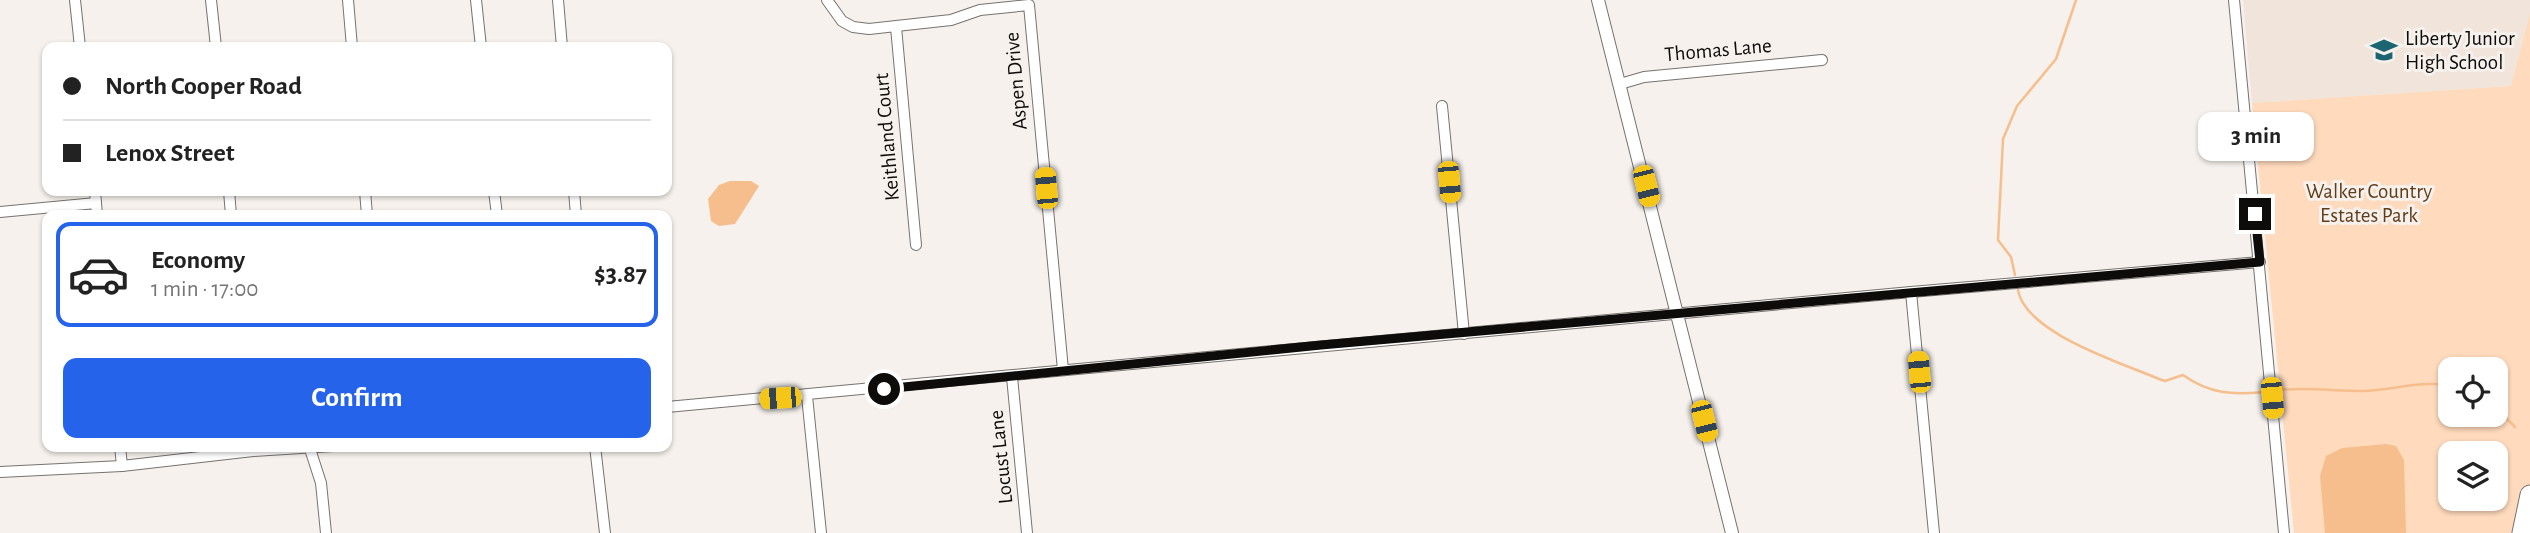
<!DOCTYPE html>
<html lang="en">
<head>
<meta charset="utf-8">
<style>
	:root { --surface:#fff; --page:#f6f6f6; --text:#222; --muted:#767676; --line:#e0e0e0; --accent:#2563eb }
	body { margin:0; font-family:"Alegreya Sans",sans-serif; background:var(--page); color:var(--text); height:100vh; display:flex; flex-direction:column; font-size:26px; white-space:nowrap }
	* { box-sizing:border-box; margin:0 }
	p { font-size:23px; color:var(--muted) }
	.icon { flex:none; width:38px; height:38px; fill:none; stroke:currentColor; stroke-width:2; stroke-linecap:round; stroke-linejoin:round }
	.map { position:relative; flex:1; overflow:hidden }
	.side { position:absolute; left:42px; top:210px; width:630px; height:242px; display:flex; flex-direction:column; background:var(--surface); border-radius:14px; box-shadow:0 2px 5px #0004 }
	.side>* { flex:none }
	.banner { position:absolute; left:42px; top:42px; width:630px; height:154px; border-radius:14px; box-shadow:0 2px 5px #0004; display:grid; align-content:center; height:154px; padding:0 21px; background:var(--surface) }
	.controls { position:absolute; left:2438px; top:357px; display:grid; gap:14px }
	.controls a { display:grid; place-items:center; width:70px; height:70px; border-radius:14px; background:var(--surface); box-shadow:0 2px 5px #0004; font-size:35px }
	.end { position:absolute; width:32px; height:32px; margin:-16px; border:9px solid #0e0c0a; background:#fff; box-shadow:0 0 0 4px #fff }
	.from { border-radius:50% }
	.bubble { position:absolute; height:49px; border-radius:14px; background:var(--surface); box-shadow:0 2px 5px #0004; font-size:23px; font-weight:600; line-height:49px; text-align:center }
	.car { position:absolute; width:21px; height:42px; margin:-21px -10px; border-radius:9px; box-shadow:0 0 5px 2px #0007; background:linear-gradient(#f5c518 24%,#345 0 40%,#f5c518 0 76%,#345 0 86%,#f5c518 0) }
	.banner b { display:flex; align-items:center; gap:24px; height:66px; font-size:26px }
	.banner b+b { border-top:2px solid var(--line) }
	.banner i { width:18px; height:18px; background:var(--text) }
	ul { padding:12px 0 0; list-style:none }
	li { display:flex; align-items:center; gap:21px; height:105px; margin:0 14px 10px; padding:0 7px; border:4px solid transparent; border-radius:14px }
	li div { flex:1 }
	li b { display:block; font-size:26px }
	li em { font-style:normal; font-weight:600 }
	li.current { border-color:var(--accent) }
	li>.icon { width:63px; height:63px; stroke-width:1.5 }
	.cta { display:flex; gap:14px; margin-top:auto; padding:14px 21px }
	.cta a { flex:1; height:80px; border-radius:14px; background:var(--accent); color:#fff; font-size:28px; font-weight:600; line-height:80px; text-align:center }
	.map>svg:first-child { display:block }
	.built { fill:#f0e4db }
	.green { fill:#ffdabc; fill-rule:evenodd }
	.water { fill:#f7be8d }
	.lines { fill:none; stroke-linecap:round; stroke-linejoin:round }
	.stream { stroke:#f7be8d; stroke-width:2.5 }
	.minor-casing { stroke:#77726f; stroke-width:12 }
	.tertiary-casing { stroke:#77726f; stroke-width:14 }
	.motorway-casing { stroke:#77726f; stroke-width:21 }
	.minor { stroke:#fff; stroke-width:10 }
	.tertiary { stroke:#fff; stroke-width:12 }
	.motorway { stroke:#fff; stroke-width:19 }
	.route { stroke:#0e0c0a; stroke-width:9 }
	.labels { text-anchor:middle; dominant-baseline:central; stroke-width:6; stroke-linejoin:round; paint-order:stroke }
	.poi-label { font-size:21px; fill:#0e0c0a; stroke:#f6f1ec; text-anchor:start }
	.street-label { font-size:21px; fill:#0e0c0a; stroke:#f6f1ec }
	.park-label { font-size:21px; fill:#623c18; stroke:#f6f1ec }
</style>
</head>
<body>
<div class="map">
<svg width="2530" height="533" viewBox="0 0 2530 533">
	<rect width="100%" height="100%" fill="#f6f1ec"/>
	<polygon class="built" points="2243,0 2530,0 2530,13 2511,86 2252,103"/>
	<path class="green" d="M2530,13v520h-236l-42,-430 259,-17zM2450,369h46v46h-46zM2450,453h46v46h-46z"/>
	<g class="water">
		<polygon points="730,181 751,181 759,186 735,224 719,226 711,221 708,199 719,185"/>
		<polygon points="2386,444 2396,446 2404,460 2406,533 2325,533 2320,476 2326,456 2342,448"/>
	</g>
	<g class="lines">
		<g class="stream">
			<polyline points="2015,275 2011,257 1998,240 2003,139 2017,106 2056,59 2076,0"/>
			<path d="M2018,290c7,43 104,73 141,89l6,2 18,-6c27,19 49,20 81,17"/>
			<path d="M2279,390c28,-3 55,1 83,1 32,-1 54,-10 88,-6"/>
			<polyline points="2496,408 2515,427"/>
		</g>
		<g class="minor-casing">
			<g id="minor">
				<polyline points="75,0 80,47"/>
				<polyline points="211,0 216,47"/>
				<polyline points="348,0 352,47"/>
				<polyline points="476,0 481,47"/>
				<polyline points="558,0 562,47"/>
				<polyline points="827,0 842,21 853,27 869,29 951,20 980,10 1029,5 1063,370"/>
				<polyline points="2234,0 2284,533"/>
				<polyline points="896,27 916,245"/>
				<polyline points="1620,84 1644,77 1822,60"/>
				<polyline points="1442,106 1464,334"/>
				<polyline points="95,191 97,215"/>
				<polyline points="229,191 231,215"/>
				<polyline points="365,191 367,215"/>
				<polyline points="494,191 497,215"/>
				<polyline points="574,191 576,215"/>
				<polyline points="0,212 96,203"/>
				<polyline points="1911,292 1934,533"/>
				<polyline points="1012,377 1027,533"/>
				<polyline points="807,396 821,533"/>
				<polyline points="667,407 1911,292 2260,262"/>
				<polyline points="120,446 122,466"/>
				<polyline points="595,446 605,533"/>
				<polyline points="310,449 321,483 326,533"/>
				<polyline points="0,472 122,466 253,451 333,446"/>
			</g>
		</g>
		<g class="tertiary-casing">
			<polyline id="tertiary" points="1598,0 1732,533"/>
		</g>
		<g class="motorway-casing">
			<polyline id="motorway" points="2522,533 2530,495"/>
		</g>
		<use href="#minor" class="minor"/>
		<use href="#tertiary" class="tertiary"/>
		<use href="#motorway" class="motorway"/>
	</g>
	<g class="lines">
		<polyline class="route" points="884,389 1321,345 2260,262 2255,214"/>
	</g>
	<defs>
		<g id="school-bare" transform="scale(2.1)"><path d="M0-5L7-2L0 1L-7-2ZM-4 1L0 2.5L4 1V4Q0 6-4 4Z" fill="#1b6471" stroke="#f6f1ec" stroke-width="2.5" paint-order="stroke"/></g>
	</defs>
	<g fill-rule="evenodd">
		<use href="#school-bare" x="2384" y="50"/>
	</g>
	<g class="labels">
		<g class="poi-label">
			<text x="2405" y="38">Liberty Junior<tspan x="2405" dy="24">High School</tspan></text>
		</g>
		<g class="street-label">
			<text transform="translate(1718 50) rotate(-5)">Thomas Lane</text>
			<text transform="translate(1016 81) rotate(-95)">Aspen Drive</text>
			<text transform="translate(887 137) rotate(-95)">Keithland Court</text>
			<text transform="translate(1001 457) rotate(-96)">Locust Lane</text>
		</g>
		<g class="park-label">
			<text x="2369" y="191">Walker Country<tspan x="2369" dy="24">Estates Park</tspan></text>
		</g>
	</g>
</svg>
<div class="controls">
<a><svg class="icon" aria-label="locate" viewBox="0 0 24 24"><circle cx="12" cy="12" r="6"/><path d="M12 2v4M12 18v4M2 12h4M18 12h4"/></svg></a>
<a><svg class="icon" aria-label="layers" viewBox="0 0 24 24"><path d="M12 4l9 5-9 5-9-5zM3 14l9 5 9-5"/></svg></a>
</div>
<i class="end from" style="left:884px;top:389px"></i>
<i class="end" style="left:2255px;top:214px"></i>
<div class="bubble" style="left:2198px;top:112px;width:116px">3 min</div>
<i class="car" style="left:1449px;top:182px;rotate:175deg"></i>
<i class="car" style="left:1646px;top:186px;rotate:166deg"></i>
<i class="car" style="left:1046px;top:188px;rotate:355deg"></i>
<i class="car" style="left:1919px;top:372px;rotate:355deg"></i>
<i class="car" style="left:780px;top:398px;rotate:266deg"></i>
<i class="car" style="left:2272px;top:398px;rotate:175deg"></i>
<i class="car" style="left:1704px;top:421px;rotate:166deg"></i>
<div class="banner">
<b><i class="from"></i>North Cooper Road</b>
<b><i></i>Lenox Street</b>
</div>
<section class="side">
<ul>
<li class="current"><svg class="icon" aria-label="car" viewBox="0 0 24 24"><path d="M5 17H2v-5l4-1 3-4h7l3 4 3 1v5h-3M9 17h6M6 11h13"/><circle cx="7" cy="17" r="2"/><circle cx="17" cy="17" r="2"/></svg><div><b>Economy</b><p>1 min · 17:00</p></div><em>$3.87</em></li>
</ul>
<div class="cta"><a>Confirm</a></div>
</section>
</div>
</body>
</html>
